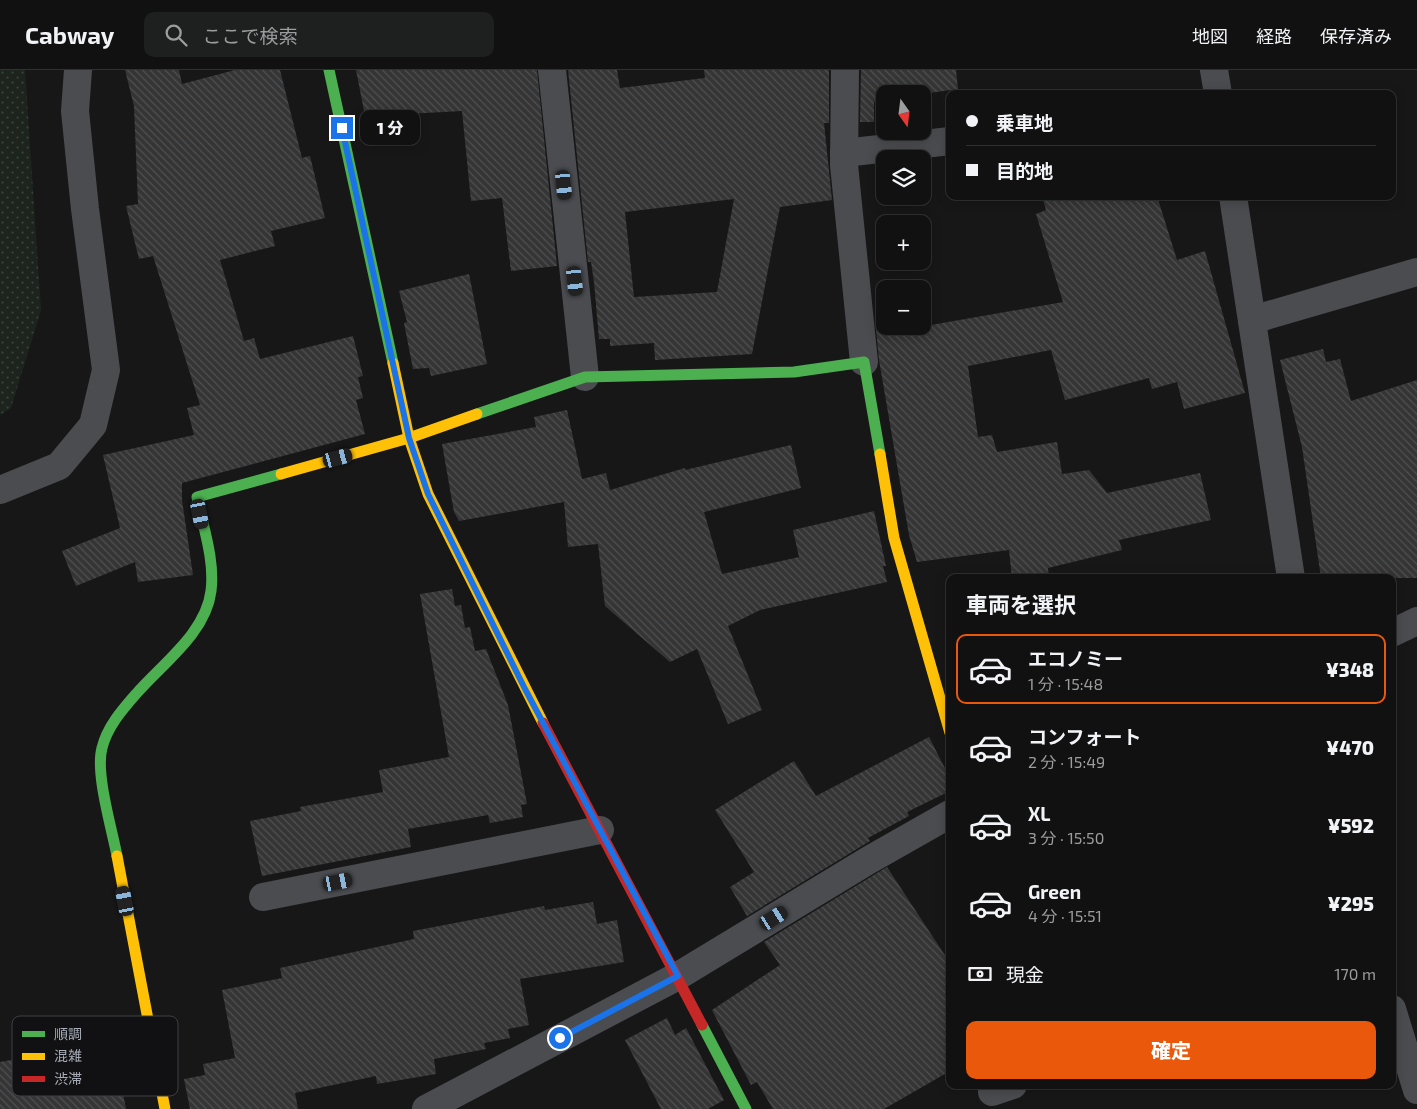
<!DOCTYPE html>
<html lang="ja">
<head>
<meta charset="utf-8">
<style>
	:root { --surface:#111; --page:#1e1f1f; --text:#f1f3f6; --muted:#9c9d9f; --line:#303131; --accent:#ea580c }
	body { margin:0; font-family:"Exo 2","Noto Sans JP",sans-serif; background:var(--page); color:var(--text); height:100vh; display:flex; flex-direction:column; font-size:19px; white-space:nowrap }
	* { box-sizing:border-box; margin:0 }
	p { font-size:16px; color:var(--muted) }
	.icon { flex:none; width:28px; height:28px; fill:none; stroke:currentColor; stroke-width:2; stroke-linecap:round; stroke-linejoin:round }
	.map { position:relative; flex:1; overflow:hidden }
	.sheet { position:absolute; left:946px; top:504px; width:450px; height:515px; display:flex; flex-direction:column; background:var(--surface); border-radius:10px; box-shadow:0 2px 12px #0003,0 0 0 1px var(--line) }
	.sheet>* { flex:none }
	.banner { position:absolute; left:946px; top:20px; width:450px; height:110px; border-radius:10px; box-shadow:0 2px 12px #0003,0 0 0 1px var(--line); display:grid; align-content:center; height:110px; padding:0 20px; background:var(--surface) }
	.needle { width:32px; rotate:166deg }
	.fabs { position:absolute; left:876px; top:15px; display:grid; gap:10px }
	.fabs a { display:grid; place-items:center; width:55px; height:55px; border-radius:10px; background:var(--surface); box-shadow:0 2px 12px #0003,0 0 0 1px var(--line); font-size:25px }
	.end { position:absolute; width:22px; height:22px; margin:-11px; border:6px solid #1a73e8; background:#fff; box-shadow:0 0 0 2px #fff }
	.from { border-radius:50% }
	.bubble { position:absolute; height:35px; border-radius:10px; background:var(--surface); box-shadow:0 2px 12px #0003,0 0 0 1px var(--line); font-size:16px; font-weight:800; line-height:35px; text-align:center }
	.car { position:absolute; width:15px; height:30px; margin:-15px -8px; border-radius:6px; box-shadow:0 0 4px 1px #0007; background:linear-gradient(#222 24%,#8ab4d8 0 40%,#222 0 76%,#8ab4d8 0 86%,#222 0) }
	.banner b { display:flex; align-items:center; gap:18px; height:48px; font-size:19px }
	.banner b+b { border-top:1px solid var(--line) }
	.banner i { width:12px; height:12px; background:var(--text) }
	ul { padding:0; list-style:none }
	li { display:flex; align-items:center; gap:15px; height:70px; margin:0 10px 8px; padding:0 10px; border:2px solid transparent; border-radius:10px }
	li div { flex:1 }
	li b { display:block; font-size:19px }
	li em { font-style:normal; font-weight:800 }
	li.selected { border-color:var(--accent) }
	li>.icon { width:45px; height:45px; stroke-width:1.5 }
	h2 { padding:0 20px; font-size:22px; line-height:60px }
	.pay { display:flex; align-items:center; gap:12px; height:55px; padding:0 20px; font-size:19px }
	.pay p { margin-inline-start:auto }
	.cta { display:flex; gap:10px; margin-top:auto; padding:10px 20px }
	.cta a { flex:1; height:58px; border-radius:10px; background:var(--accent); color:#fff; font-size:20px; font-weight:800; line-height:58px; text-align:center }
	header { display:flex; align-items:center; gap:30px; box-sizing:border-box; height:70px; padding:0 25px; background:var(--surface); border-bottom:1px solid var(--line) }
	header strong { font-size:24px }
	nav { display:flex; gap:28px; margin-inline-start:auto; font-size:18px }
	.search { width:350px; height:45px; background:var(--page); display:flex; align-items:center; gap:12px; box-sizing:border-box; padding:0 18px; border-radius:10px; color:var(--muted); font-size:19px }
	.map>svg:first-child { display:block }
	.park { fill:url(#park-dots) }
	.building { fill:url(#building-back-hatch); fill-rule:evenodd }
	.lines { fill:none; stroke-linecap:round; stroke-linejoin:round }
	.street { stroke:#4b4c50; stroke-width:28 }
	.fast { stroke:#4caf50; stroke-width:11 }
	.slow { stroke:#ffc107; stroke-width:11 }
	.jam { stroke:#c62828; stroke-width:11 }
	.route { stroke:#1a73e8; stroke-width:6 }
	.key { fill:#111113; stroke:#3e4045; stroke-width:1 }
	.key-label { font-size:14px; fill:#a8adb8 }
</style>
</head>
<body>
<header>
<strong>Cabway</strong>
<div class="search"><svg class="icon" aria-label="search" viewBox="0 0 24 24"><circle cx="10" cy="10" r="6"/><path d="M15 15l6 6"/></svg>ここで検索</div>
<nav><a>地図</a><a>経路</a><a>保存済み</a></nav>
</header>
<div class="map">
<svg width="1417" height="1039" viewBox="0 0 1417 1039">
	<defs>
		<pattern id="park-dots" width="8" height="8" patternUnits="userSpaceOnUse" patternTransform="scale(1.25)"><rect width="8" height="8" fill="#1d241e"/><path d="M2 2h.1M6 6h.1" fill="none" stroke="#3b413d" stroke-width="1.8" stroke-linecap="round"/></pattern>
		<pattern id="building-back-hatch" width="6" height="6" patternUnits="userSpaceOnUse" patternTransform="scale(1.25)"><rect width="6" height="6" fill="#353536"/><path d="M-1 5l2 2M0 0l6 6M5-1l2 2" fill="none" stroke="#4f5051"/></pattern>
	</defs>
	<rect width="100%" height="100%" fill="#171717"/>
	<polygon class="park" points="0,0 25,0 41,240 11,338 0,345"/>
	<g class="building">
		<polygon points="125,0 179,0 182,14 235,0 280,0 302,88 310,86 325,148 271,161 275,176 220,190 244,271 254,268 260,289 353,266 363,306 358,307 363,328 356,330 365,364 182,413 182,430 193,505 138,512 135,492 76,516 62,481 120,458 103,385 194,365 187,338 200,335 153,186 139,189 126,136 138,134 134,36"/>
		<polygon points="356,0 537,0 557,196 511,201 502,128 471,131 462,41 407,44 366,51"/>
		<path d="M568,0h49l3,18 85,-10 -1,-8h125v53h-5l8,77 -52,7 -28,147 -97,6 -1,-17 -44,3v-7h-11l-5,-57 -3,-20h-3zM734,129l-17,93 -83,5 -9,-85z"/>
		<polygon points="861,0 956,0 958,19 922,24 885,24 885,30 874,32 874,52 860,52"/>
		<polygon points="1042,126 1157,126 1177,190 1205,181 1245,323 1184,339 1177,312 1152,319 1149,308 1065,330 1051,280 968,296 978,367 992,365 997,382 1057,372 1062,404 1089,400 1107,423 1200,403 1211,450 1119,470 1122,480 1048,498 1049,508 1012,508 1009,480 917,492 909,465 879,290 876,259 931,255 1063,232 1036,144 1046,140"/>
		<polygon points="469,204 487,294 431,306 429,298 413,299 404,253 407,252 399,221"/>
		<polygon points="1323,279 1326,292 1340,289 1351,331 1417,310 1417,508 1321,508 1302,377 1280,290"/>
		<polygon points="567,340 582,409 606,403 610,420 685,398 685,400 791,375 801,418 704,442 722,504 799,487 793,460 874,441 886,496 883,496 887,512 760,540 728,556 762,640 728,654 697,579 670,592 605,536 598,474 568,477 564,432 459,451 454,442 442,374 536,357 534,347"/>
		<polygon points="452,519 455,536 461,535 465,558 470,557 475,581 486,579 508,635 527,734 521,735 523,747 490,753 488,745 408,759 411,777 262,806 250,751 301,741 300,737 383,722 379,700 449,687 420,524"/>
		<polygon points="929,667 950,708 950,721 907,742 909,746 868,768 870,771 747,846 730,817 754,802 715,740 794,691 816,726"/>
		<polygon points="887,797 950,893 950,1001 884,1039 773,1039 757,1012 751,1015 712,940 780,895 764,872"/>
		<polygon points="593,832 597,854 617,850 624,892 520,909 529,955 508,959 510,968 484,973 486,979 434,989 436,1004 377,1014 376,1006 295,1023 298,1039 190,1039 184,1009 205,1005 203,994 235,988 222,920 282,908 280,898 414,869 413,861 544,836 545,840"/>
		<polygon points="667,948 675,965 686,958 724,1030 708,1039 661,1039 625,970"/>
		<polygon points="66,980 68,990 115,981 126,1039 0,1039 0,992"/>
	</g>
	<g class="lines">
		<g class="street">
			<polyline points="552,0 585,307"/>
			<polyline points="845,0 844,95 864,292"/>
			<polyline points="1214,0 1218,24"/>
			<polyline points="844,83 950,71"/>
			<polyline points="1233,126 1291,508"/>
			<polyline points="1252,250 1417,202"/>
			<polyline points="0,420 59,396 93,355 106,300 85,139 75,41 78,0"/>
			<polyline points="1392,563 1417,551"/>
			<polyline points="263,827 600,760"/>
			<polyline points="1392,939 1417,1020"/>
			<polyline points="992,1022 1013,1015"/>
			<polyline points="426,1039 678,906 869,790 950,744"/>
		</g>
		<g class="fast">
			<polyline points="329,0 393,293"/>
			<polyline points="477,344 585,307 794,302 864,292 880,384"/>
			<path d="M117,786c-5,-27 -22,-83 -15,-108 5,-21 20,-38 34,-54 26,-30 70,-61 75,-103 4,-31 -8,-64 -14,-94l84,-23"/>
			<polyline points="702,955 746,1039"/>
		</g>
		<g class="slow">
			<polyline points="393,293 409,368 428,424 543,653"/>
			<polyline points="880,384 894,468 950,663"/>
			<polyline points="281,404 409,368 477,344"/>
			<polyline points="117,786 165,1039"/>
		</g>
		<polyline class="jam" points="543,653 702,955"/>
	</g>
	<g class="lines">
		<polyline class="route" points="342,58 409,368 428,424 525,619 678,906 560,968"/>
	</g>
	<rect x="12" y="946" width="166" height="80" rx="8" class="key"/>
	<rect x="22" y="961" width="23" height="6" fill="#4caf50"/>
	<rect x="22" y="983" width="23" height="7" fill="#ffc107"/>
	<rect x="22" y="1006" width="23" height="6" fill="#c62828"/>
	<g class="key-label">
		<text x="54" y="969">順調</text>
		<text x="54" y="991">混雑</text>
		<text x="54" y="1014">渋滞</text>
	</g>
</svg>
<div class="fabs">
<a><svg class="needle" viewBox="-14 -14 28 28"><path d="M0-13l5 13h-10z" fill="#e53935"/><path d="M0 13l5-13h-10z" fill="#9c9d9f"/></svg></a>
<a><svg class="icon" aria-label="layers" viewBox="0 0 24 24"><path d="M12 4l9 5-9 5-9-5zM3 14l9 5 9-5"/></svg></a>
<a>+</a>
<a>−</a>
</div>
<i class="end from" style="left:560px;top:968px"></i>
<i class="end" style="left:342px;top:58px"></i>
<div class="bubble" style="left:360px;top:40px;width:60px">1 分</div>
<i class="car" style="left:564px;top:115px;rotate:174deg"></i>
<i class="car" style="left:575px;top:211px;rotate:174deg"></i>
<i class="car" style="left:338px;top:388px;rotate:75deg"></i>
<i class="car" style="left:200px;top:444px;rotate:169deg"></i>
<i class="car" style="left:338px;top:812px;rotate:79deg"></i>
<i class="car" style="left:125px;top:831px;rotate:349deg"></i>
<i class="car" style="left:774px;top:848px;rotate:58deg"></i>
<div class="banner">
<b><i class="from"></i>乗車地</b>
<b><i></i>目的地</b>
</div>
<section class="sheet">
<h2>車両を選択</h2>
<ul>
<li class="selected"><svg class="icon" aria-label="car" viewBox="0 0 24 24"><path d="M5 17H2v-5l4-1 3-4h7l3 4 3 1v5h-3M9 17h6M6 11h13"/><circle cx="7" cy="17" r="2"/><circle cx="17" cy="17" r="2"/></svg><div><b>エコノミー</b><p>1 分 · 15:48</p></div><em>¥348</em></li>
<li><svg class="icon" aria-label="car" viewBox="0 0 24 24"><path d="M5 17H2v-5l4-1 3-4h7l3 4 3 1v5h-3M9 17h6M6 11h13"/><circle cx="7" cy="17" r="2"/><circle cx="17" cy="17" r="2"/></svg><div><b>コンフォート</b><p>2 分 · 15:49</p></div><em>¥470</em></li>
<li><svg class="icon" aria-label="car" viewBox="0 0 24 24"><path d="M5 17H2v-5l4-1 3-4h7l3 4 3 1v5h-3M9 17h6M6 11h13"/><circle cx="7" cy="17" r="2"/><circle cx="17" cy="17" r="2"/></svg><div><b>XL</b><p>3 分 · 15:50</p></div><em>¥592</em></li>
<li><svg class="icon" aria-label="car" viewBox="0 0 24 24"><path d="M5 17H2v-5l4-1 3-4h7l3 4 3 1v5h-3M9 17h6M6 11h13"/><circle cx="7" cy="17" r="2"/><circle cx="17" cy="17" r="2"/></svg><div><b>Green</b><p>4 分 · 15:51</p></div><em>¥295</em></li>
</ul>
<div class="pay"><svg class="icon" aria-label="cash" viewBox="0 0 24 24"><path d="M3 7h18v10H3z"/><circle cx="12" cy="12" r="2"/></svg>現金<p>170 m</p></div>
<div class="cta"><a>確定</a></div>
</section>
</div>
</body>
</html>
